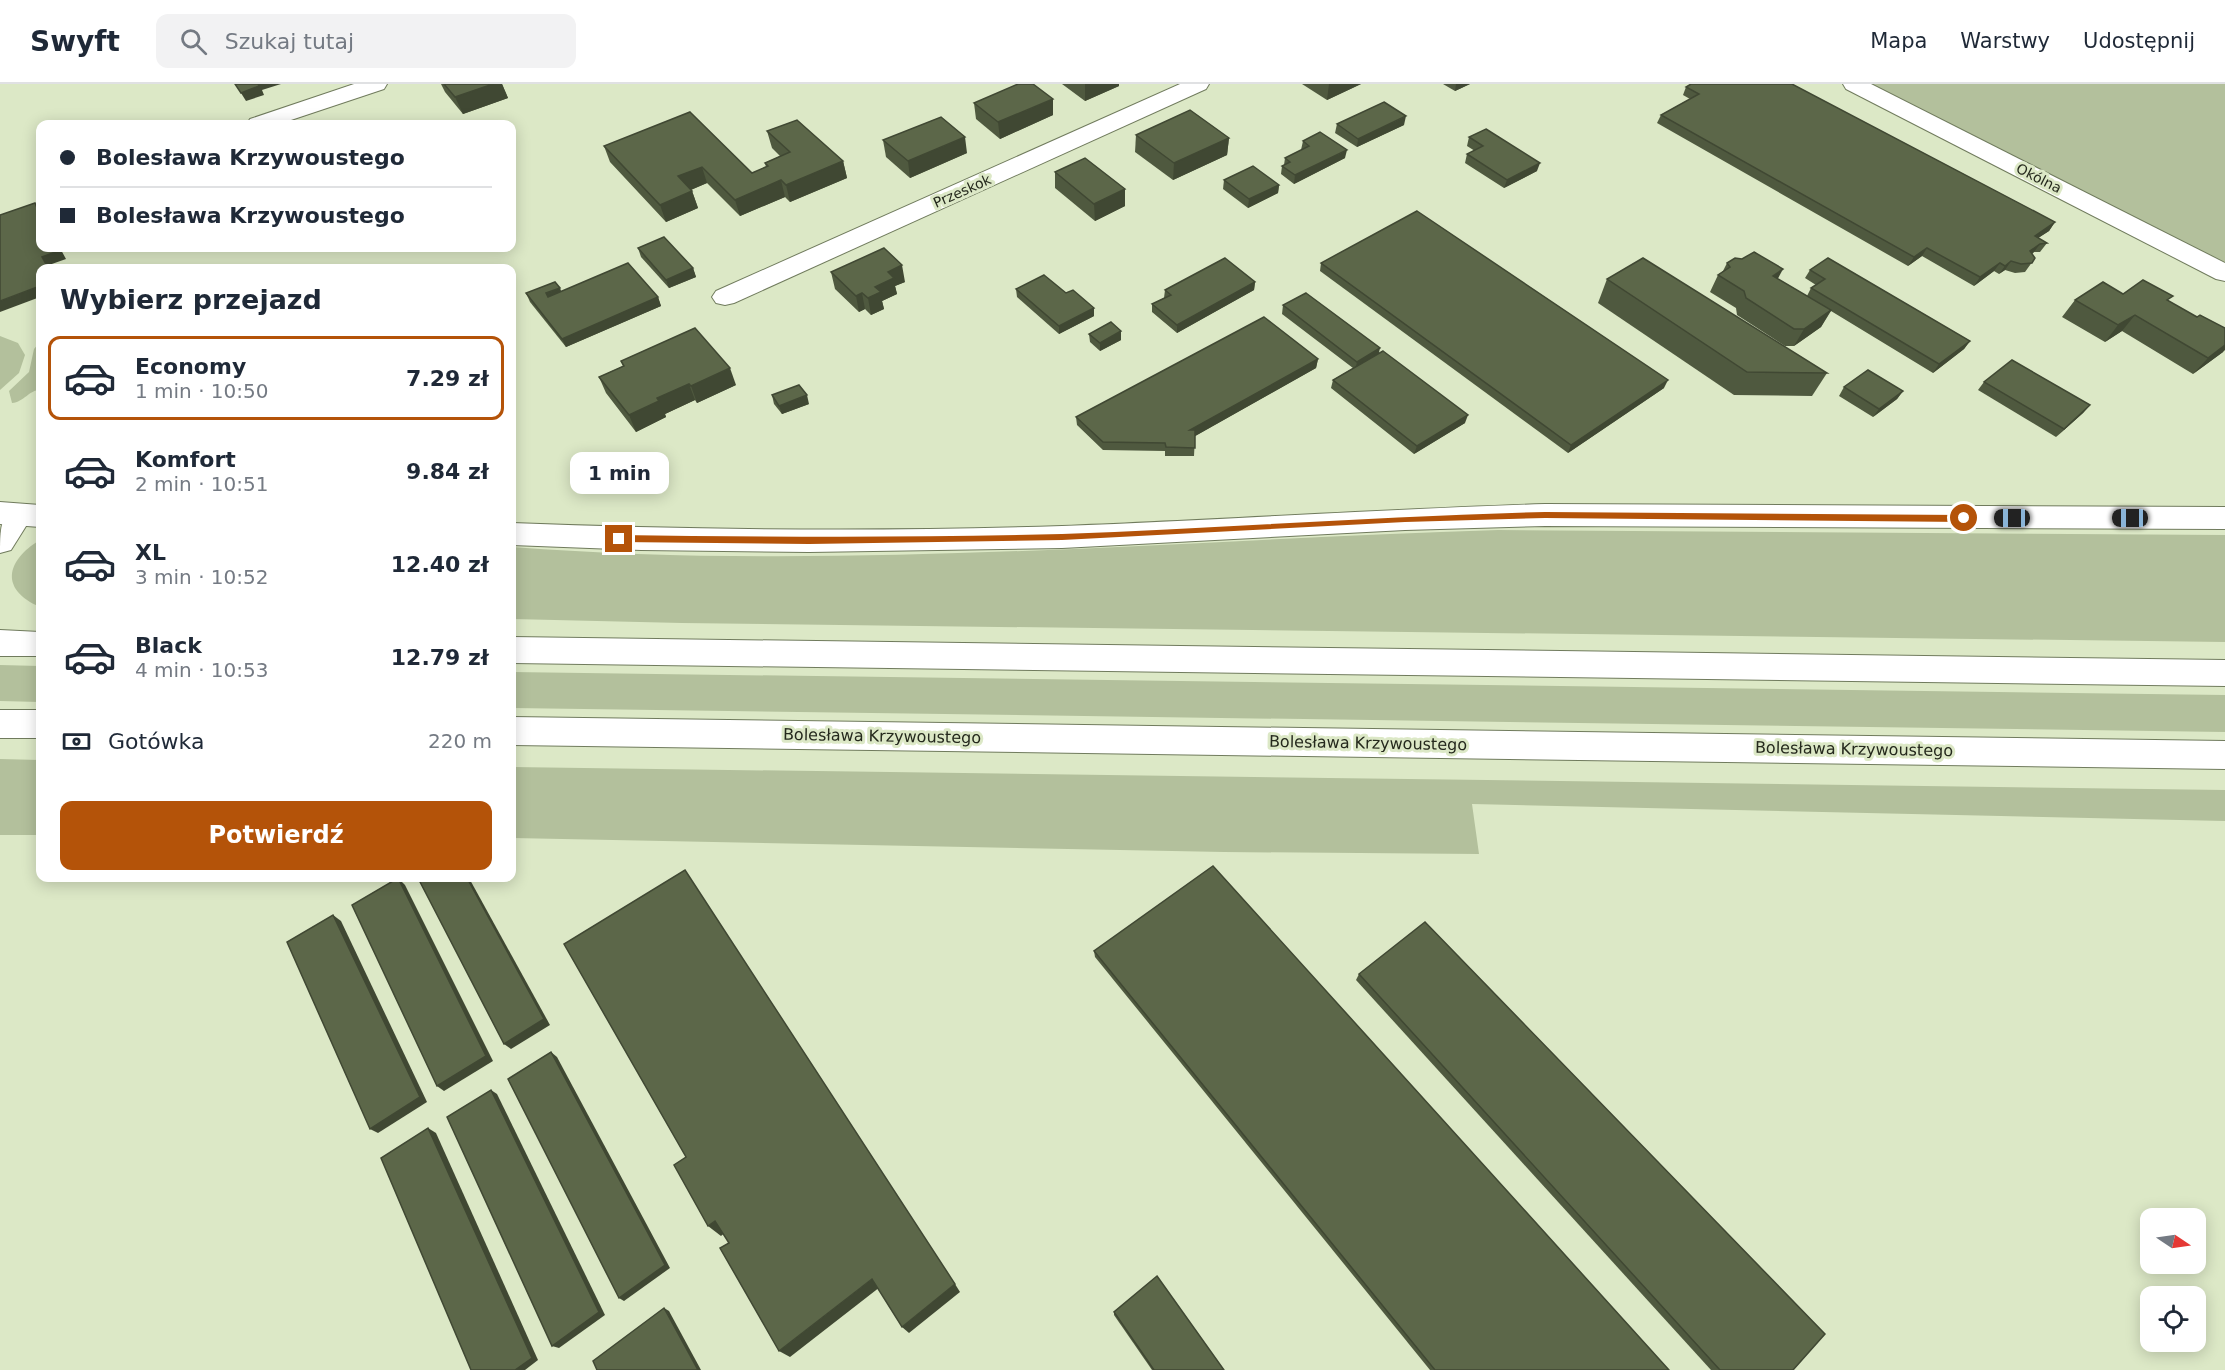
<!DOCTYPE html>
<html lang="pl">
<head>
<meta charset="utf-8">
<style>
	:root { --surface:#fff; --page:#f2f2f3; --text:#1f2937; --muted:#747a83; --line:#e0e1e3; --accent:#b45309 }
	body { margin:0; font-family:"DejaVu Sans",sans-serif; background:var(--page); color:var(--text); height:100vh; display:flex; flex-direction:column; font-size:22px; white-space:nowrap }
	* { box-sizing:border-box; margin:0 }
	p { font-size:20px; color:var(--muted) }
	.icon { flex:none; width:33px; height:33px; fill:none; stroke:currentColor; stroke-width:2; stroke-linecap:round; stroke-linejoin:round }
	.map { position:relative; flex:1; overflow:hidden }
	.sheet { position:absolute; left:36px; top:180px; width:480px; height:618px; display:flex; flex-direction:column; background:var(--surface); border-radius:12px; box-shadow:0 3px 15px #0003 }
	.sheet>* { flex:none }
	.guide { position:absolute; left:36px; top:36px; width:480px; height:132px; border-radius:12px; box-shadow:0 3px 15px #0003; display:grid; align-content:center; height:132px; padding:0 24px; background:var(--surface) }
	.needle { width:39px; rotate:103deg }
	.controls { position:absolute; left:2140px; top:1124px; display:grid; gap:12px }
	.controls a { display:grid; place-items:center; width:66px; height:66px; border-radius:12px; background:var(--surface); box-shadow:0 3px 15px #0003; font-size:30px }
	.end { position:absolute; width:27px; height:27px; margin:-14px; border:8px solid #b45309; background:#fff; box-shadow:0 0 0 3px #fff }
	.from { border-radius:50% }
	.bubble { position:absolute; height:42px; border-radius:12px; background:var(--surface); box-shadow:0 3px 15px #0003; font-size:20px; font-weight:800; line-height:42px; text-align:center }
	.car { position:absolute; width:18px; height:36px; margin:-18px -9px; border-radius:8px; box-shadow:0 0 4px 2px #0007; background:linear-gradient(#222 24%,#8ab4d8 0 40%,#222 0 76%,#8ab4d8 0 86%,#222 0) }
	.guide b { display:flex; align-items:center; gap:21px; height:57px; font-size:22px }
	.guide b+b { border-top:2px solid var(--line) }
	.guide i { width:15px; height:15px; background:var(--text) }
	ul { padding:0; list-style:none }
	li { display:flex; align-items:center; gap:18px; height:84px; margin:0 12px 9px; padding:0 12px; border:3px solid transparent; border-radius:12px }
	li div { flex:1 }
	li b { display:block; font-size:22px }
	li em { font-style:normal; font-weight:800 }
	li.on { border-color:var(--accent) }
	li>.icon { width:54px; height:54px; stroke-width:1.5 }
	h2 { padding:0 24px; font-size:27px; line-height:72px }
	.pay { display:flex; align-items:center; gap:15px; height:66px; padding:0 24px; font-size:22px }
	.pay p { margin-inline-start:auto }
	.cta { display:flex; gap:12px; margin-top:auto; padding:12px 24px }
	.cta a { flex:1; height:69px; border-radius:12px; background:var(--accent); color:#fff; font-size:24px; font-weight:800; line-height:69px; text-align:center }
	header { display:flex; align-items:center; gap:36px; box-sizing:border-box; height:84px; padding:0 30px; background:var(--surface); border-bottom:2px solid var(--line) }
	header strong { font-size:28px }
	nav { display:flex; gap:33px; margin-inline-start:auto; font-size:21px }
	.search { width:420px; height:54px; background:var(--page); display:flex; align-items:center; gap:15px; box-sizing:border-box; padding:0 21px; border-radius:12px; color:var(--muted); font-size:22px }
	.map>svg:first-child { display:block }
	.green { fill:#b3c09c }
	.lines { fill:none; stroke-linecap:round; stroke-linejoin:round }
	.minor-casing { stroke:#707b5d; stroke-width:2 }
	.secondary-casing { stroke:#707b5d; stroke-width:2 }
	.minor { fill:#fff; fill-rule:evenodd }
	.secondary { fill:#fff; fill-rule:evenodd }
	.wall { fill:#4f593f }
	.shaded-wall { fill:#404833 }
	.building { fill:#5c6749; stroke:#404833; stroke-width:1.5 }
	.route { fill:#b45309 }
	.labels { text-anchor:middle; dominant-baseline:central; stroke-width:6; stroke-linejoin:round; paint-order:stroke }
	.far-street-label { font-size:14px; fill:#25291d; stroke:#dce8c6 }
	.street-label { font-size:16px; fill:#25291d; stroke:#dce8c6 }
</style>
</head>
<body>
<header>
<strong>Swyft</strong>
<div class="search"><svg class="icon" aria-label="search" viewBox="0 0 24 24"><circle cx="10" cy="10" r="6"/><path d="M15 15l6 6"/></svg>Szukaj tutaj</div>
<nav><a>Mapa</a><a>Warstwy</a><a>Udostępnij</a></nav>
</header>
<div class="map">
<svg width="2225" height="1286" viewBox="0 0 2225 1286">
	<rect width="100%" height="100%" fill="#dce8c6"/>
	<g class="green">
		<polygon points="1868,0 2225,0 2225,180"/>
		<polygon points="0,252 18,259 25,271 19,289 0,306"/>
		<path d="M40,258v48c-11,0 -16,12 -28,13l-3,-12 20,-19 5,-23z"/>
		<path d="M1498,446l727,5v107l-1543,-19 -170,-4v-72c328,25 657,-7 986,-17z"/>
		<path d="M40,456v67c-40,-17 -35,-46 0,-67z"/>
		<polygon points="0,581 40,582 40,618 0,617"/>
		<polygon points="512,588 2225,611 2225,648 512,624"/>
		<polygon points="0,675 40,676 40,751 0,751"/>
		<polygon points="512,683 2225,706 2225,737 1472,720 1479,770 1224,768 512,754"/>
	</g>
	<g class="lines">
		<g class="minor-casing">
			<g id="minor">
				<polygon points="354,0 387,0 384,5 279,40 247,40 250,35"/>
				<polygon points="1180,0 1209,0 1206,5 734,219 725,221 716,219 712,213 716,207"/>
				<polygon points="1843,0 1871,0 2225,179 2225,197 2216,195 1846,5"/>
				<polygon points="0,418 40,421 40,443 0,440"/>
				<path d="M1545,420l680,3v22l-680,-3 -140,4 -343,18 -253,4 -168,-2 -129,-5v-22c183,7 367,9 550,3 161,-6 322,-17 483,-22z"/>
			</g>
		</g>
		<g class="secondary-casing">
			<g id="secondary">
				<path d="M18,420l10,3 5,8 -22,35 -11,3c0,-21 0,-41 18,-49z"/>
				<polygon points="0,546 40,548 40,572 0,572"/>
				<polygon points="512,553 2225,576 2225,602 512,579"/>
				<rect x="0" y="626" width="40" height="28"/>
				<polygon points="512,633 2225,657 2225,685 512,661"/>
			</g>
		</g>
		<use href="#minor" class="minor"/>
		<use href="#secondary" class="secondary"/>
	</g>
	<g class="wall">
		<polygon points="441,0 502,0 508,14 463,30 445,8"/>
		<polygon points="1062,0 1119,0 1119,2 1085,17"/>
		<polygon points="1302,0 1361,0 1327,16"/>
		<polygon points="1443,0 1470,0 1455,7"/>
		<polygon points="1686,3 2055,138 2049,147 2038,154 2047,159 2040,168 2034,168 2032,170 2035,174 2025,188 2015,189 2005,186 1999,190 1994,187 1974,202 1922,172 1908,182 1657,39 1661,31 1690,15 1683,11"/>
		<polygon points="974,19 1053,31 1000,55 976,35"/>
		<polygon points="1337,40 1404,41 1357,63 1335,49"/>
		<polygon points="767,47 843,77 847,94 790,118 785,113 740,132 707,99 691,106 692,107 698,124 666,138 610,78 604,62 752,89 766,83 765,79 780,72 772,64"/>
		<polygon points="1136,51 1229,54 1227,71 1173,96 1135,68"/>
		<polygon points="1469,53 1537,87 1504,104 1465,79 1467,70 1475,67 1467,62"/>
		<polygon points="883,56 967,69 910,94 886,73"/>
		<polygon points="1303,57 1345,74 1294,100 1281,90 1282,82 1284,81 1285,74 1301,66"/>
		<polygon points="1055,88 1125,122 1095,137 1055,104"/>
		<polygon points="1224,96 1279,101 1278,109 1248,124 1223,105"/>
		<polygon points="638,164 693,184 696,193 669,204 641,173"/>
		<polygon points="1321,179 1664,304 1568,369 1320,187"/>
		<polygon points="1727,179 1778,195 1807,212 1811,204 1816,201 1805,194 1810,186 1970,257 1964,265 1933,289 1831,227 1821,243 1794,262 1785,262 1737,231 1736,224 1710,208 1718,191 1723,187"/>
		<polygon points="831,188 905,198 895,202 897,210 882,217 884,225 871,231 865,225 859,228 835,205"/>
		<polygon points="1607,195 1827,289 1812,312 1734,311 1598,219"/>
		<polygon points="1255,198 1254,206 1177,249 1152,228 1152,220 1164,214 1165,206"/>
		<polygon points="1016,205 1094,232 1059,250 1017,213"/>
		<polygon points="561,208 658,213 661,222 566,263 530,218 526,209"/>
		<polygon points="2123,210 2169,217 2223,268 2193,290 2122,247 2105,258 2062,233 2075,216"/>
		<polygon points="1283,221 1379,269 1465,339 1414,370 1331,304 1333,296 1353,284 1282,230"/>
		<polygon points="1089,250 1121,256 1100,267 1090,258"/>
		<polygon points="1318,275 1316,284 1195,352 1194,372 1165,372 1165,367 1103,366 1077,341 1076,333"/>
		<polygon points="621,277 736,301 697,319 695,316 665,330 666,333 636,348 606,309 599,293 623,282"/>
		<polygon points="1984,298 2090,321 2083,329 2056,353 1978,306"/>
		<polygon points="1844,303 1903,307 1897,315 1873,333 1839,312"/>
		<polygon points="772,311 809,320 782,330 774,320"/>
		<polygon points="1094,867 1669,1286 1430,1286 1095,873"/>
		<polygon points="1359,890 1793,1286 1711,1286 1356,896"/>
		<polygon points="1114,1228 1224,1286 1152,1286 1114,1231"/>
	</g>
	<g class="shaded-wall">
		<polygon points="258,0 281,0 262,6 264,11 246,17 241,9"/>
		<polygon points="493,0 502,0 508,14 463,30 455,13"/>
		<polygon points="1085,0 1119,0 1119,2 1085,17"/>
		<polygon points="1329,0 1361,0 1327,16"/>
		<polygon points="1456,0 1470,0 1455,7"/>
		<polygon points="1053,15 1053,31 1000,55 998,38"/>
		<polygon points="1406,32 1404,41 1357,63 1358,55"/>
		<polygon points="965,53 967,69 910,94 908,77"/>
		<polygon points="1229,54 1227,71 1173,96 1174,79"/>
		<polygon points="1347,66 1345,74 1294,100 1295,91"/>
		<polygon points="843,77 847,94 790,118 786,101"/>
		<polygon points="1540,79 1537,87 1504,104 1507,96"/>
		<polygon points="702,83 707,99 683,109 678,92"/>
		<polygon points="781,96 785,113 740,132 735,116"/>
		<polygon points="1279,101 1278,109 1248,124 1249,115"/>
		<polygon points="1125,105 1125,122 1095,137 1094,120"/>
		<polygon points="692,107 698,124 666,138 660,121"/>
		<polygon points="2055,138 2049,147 2029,160 2035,152"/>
		<polygon points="2040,160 2034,168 2024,176 2030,167"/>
		<polygon points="57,164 60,164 66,175 49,181 51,184 48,184 42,173"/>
		<polygon points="1927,164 1922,172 1908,182 1914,173"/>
		<polygon points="2011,177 2005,186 1999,190 2005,182"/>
		<polygon points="2000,179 1994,187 1974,202 1980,193"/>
		<polygon points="902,181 905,198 895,202 897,210 882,217 884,225 871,231 868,214 875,203 888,188"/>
		<polygon points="693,184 696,193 669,204 666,196"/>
		<polygon points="1783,185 1774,202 1773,192"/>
		<polygon points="1255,198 1254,206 1177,249 1177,241"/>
		<polygon points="40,202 40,213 0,228 0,217"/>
		<polygon points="560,204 563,212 550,218 546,209"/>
		<polygon points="862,209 865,225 859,228 856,212"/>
		<polygon points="658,213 661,222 566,263 562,255"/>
		<polygon points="1094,224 1094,232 1059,250 1059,242"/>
		<polygon points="1831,226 1821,243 1794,262 1804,245"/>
		<polygon points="2135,231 2122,247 2105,258 2118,241"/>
		<polygon points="1121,247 1121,256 1100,267 1100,259"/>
		<polygon points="1970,257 1964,265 1933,289 1939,280"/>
		<polygon points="2225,261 2225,266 2223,268 2193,290 2208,274"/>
		<polygon points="1380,264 1378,273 1355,286 1357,278"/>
		<polygon points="1318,275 1316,284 1190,355 1190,346"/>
		<polygon points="730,284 736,301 697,319 691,302"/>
		<polygon points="1668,296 1664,304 1568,369 1571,361"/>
		<polygon points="689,300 695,316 665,330 666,333 636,348 629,331 657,314"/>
		<polygon points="1903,307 1897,315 1873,333 1879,325"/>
		<polygon points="807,311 809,320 782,330 779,322"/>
		<polygon points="2090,321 2083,329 2056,353 2064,345"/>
		<polygon points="1468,331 1465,339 1414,370 1417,362"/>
		<polygon points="398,794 405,801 493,977 444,1007 437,1002"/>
		<polygon points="467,794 469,794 550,941 511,965 504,960"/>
		<polygon points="333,831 341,837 427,1018 378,1049 370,1045"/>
		<polygon points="551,968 557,973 670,1184 624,1217 619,1214"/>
		<polygon points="491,1006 497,1010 605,1231 559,1264 552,1262"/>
		<polygon points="428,1044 436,1049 538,1276 525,1286 515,1286"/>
		<polygon points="715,1137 728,1146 721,1152 708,1142"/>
		<polygon points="872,1195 880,1203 790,1273 779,1267"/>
		<polygon points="955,1200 960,1208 909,1249 902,1243"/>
		<polygon points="664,1224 669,1227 701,1286 698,1286"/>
	</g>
	<g class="building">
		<polygon points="235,0 258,0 259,2 241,9"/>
		<polygon points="444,0 493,0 455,13"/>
		<polygon points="1018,0 1033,0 1053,15 998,38 974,19"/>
		<polygon points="1691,0 1792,0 2055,138 2035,152 2047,159 2040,160 2030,167 2035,174 2032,179 2021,180 2011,177 2005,182 2000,179 1980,193 1927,164 1914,173 1661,31 1699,10 1686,3"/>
		<polygon points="1384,18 1406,32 1358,55 1337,40"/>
		<polygon points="1190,26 1229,54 1174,79 1136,51"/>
		<polygon points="690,28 752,89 768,82 765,79 790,68 767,47 797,36 843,77 786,101 781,96 735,116 702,83 678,92 692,107 660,121 604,62"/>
		<polygon points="941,33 965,53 908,77 883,56"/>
		<polygon points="1486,45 1540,79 1507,96 1467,70 1483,62 1469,53"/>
		<polygon points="1320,48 1347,66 1295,91 1282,82 1290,78 1285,74 1309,62 1303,57"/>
		<polygon points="1085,74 1125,105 1094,120 1055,88"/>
		<polygon points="1253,82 1279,101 1249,115 1224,96"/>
		<polygon points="35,119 40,131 40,164 57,164 58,167 42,173 48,184 40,184 40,202 0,217 0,131"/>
		<polygon points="1417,127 1668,296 1571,361 1321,179"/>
		<polygon points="664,153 693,184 666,196 638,164"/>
		<polygon points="884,164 902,181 888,188 894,194 875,203 881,208 868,214 862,209 856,212 831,188"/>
		<polygon points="1754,168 1783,185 1773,192 1831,226 1804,245 1794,245 1746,214 1744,207 1718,191 1730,183 1727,179 1735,174 1742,175"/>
		<polygon points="1225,174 1255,198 1177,241 1152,220 1171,211 1165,206"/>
		<polygon points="1643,174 1827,289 1747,288 1607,195"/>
		<polygon points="1828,174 1970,257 1939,280 1811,204 1825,195 1810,186"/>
		<polygon points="628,179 658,213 562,255 526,209 555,198 560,204 546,209 548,213"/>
		<polygon points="1044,191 1066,209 1073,206 1094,224 1059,242 1016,205"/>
		<polygon points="2143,196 2173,212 2167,216 2197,233 2200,231 2225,244 2225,261 2208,274 2135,231 2118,241 2075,216 2103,198 2123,210"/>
		<polygon points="1306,209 1380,264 1357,278 1283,221"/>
		<polygon points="1264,233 1318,275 1190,346 1195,346 1195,364 1166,363 1165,359 1103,358 1076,333"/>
		<polygon points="1111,238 1121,247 1100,259 1089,250"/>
		<polygon points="695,244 730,284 691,302 689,300 657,314 659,317 629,331 599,293 624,282 621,277"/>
		<polygon points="1383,267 1468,331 1417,362 1333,296"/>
		<polygon points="2012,276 2090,321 2064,345 1984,298"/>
		<polygon points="1868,286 1903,307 1879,325 1844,303"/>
		<polygon points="799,301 807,311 779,322 772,311"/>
		<polygon points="1213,782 1669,1286 1435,1286 1094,867"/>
		<polygon points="685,786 955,1200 902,1243 872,1195 779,1267 720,1164 729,1159 715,1137 708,1142 674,1081 686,1073 564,860"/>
		<polygon points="398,794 486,972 437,1002 352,821"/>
		<polygon points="418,794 467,794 544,935 504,960"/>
		<polygon points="333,831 420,1013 370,1045 287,858"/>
		<polygon points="1425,838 1825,1250 1793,1286 1720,1286 1359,890"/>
		<polygon points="551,968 665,1181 619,1214 508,995"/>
		<polygon points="491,1006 599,1228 552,1262 447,1033"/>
		<polygon points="428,1044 532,1274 515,1286 471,1286 381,1074"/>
		<polygon points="1157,1192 1224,1286 1154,1286 1114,1228"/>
		<polygon points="664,1224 698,1286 597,1286 593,1277"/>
	</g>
	<path class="route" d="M1545,428l419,3 5,3 -5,4 -419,-4 -140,4 -343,18 -253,4 -190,-2 -4,-3 4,-4c148,2 295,3 443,-1 161,-6 322,-18 483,-22z"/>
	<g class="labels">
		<g class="far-street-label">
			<text transform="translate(2039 94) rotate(27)">Okólna</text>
			<text transform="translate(962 107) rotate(-24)">Przeskok</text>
		</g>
		<g class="street-label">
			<text transform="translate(882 652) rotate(1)">Bolesława Krzywoustego</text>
			<text transform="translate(1368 659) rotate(1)">Bolesława Krzywoustego</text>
			<text transform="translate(1854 665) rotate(1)">Bolesława Krzywoustego</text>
		</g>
	</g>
</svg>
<div class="controls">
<a><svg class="needle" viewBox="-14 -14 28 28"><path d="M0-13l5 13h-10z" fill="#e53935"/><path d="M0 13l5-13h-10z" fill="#747a83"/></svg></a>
<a><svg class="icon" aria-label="locate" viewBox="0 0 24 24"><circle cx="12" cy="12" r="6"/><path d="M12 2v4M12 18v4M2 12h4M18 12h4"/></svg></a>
</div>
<i class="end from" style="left:1964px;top:434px"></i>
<i class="end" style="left:619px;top:455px"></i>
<div class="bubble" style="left:570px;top:368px;width:99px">1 min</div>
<i class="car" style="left:2012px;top:434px;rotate:270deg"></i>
<i class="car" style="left:2130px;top:434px;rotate:270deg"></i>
<div class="guide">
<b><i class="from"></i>Bolesława Krzywoustego</b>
<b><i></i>Bolesława Krzywoustego</b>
</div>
<section class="sheet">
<h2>Wybierz przejazd</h2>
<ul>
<li class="on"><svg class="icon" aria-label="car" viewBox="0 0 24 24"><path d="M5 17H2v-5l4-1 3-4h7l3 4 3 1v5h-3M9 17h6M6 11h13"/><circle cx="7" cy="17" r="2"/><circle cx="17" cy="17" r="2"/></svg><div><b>Economy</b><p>1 min · 10:50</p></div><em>7.29 zł</em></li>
<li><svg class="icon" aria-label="car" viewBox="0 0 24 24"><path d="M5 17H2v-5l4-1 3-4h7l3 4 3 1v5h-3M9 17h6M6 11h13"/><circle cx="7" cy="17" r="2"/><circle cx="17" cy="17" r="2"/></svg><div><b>Komfort</b><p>2 min · 10:51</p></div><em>9.84 zł</em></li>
<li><svg class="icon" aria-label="car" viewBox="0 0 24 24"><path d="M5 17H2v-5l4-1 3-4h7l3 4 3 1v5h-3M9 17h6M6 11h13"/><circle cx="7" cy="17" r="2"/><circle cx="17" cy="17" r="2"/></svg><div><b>XL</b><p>3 min · 10:52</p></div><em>12.40 zł</em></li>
<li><svg class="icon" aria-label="car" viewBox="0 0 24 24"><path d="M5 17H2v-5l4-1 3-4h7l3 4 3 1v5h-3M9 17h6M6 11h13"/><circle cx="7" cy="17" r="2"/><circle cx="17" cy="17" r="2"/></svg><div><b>Black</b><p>4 min · 10:53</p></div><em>12.79 zł</em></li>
</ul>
<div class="pay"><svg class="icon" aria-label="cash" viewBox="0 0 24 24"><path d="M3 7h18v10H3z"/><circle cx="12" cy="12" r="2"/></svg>Gotówka<p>220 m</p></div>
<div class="cta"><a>Potwierdź</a></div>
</section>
</div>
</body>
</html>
